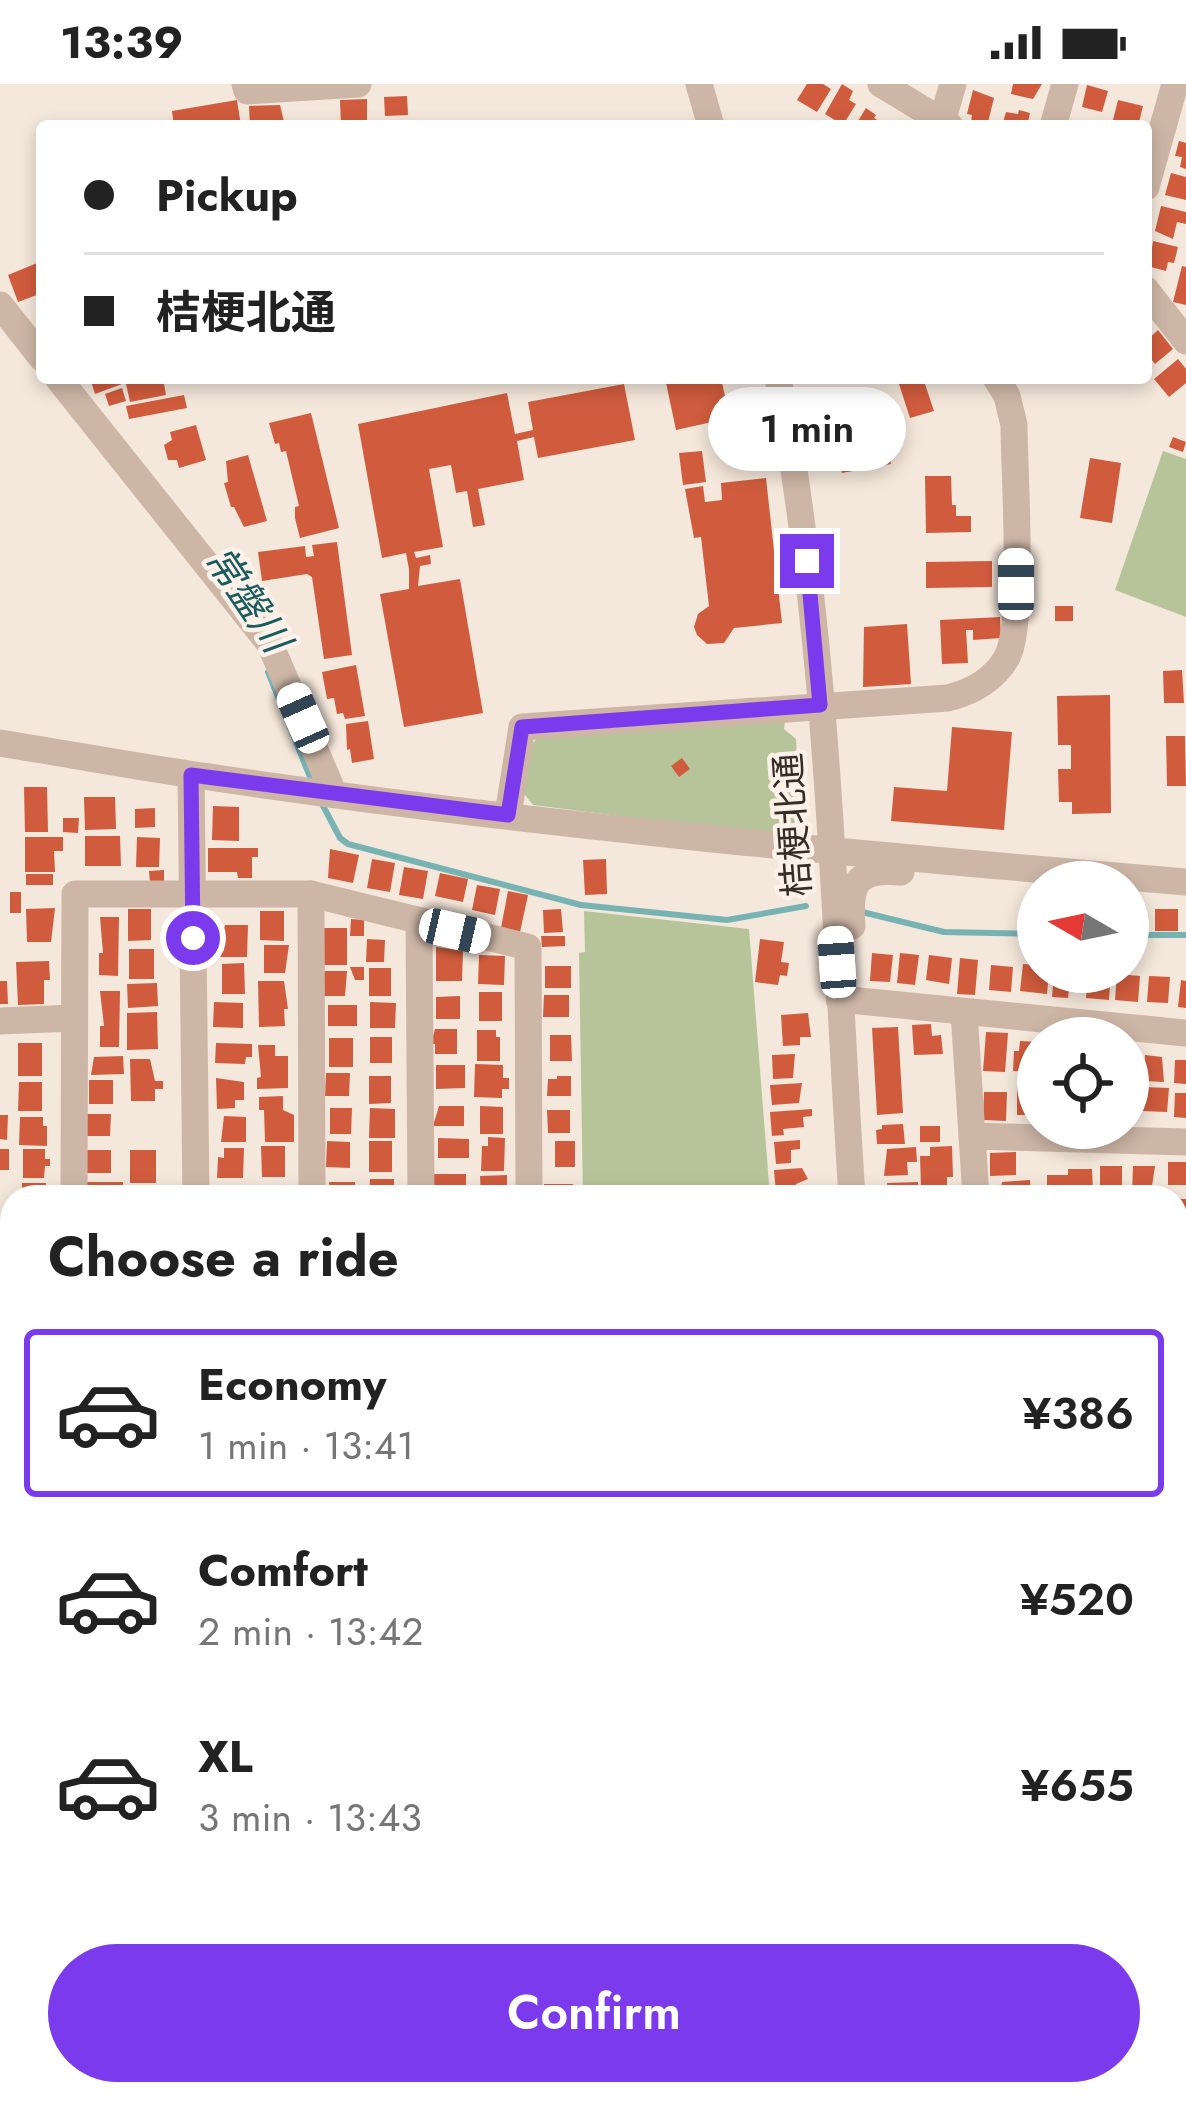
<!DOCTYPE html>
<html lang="en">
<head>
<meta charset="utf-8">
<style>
	:root { --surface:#fff; --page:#f6f6f6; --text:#222; --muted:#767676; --line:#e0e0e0; --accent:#7c3aed }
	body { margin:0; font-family:Jost,"Noto Sans JP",sans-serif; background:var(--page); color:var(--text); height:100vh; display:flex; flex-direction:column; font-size:45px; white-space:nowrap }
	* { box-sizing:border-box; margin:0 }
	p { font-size:39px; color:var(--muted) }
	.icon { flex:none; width:66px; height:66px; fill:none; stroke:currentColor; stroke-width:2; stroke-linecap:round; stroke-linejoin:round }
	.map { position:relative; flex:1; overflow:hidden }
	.details { position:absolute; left:0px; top:1101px; width:1188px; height:921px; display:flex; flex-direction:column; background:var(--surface); border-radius:36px 36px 0 0; box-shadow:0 6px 18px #0003 }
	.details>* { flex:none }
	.guide { position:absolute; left:36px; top:36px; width:1116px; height:264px; border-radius:12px; box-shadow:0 6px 18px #0003; display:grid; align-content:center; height:264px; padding:0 48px; background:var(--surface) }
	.needle { width:78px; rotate:279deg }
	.tools { position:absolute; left:1017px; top:777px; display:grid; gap:24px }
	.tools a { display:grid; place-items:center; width:132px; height:132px; border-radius:50%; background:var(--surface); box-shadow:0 6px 18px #0003; font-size:60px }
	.end { position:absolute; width:54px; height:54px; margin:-27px; border:15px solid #7c3aed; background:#fff; box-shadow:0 0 0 6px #fff }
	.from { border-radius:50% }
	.bubble { position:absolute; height:84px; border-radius:42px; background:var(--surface); box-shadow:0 6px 18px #0003; font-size:39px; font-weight:600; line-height:84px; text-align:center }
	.car { position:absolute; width:36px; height:72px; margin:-36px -18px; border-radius:15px; box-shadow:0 0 9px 3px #0007; background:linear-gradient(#fff 24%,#345 0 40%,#fff 0 76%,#345 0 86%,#fff 0) }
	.guide b { display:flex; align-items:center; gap:42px; height:114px; font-size:45px }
	.guide b+b { border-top:3px solid var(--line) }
	.guide i { width:30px; height:30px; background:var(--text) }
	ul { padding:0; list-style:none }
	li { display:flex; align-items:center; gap:36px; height:168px; margin:0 24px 18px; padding:0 24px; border:6px solid transparent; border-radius:12px }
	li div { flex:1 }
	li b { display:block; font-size:45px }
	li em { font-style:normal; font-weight:600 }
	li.current { border-color:var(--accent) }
	li>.icon { width:108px; height:108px; stroke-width:1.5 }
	h2 { padding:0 48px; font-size:54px; line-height:144px }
	.primary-button { display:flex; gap:24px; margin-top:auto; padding:24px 48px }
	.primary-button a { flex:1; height:138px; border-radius:72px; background:var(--accent); color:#fff; font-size:48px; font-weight:600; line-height:138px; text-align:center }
	.status { display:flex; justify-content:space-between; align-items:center; height:84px; padding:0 60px; background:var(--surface); direction:ltr }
	.status svg { height:33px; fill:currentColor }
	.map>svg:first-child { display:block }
	.green { fill:#b7c499 }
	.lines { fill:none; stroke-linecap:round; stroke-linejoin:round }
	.stream { stroke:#77b3b3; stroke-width:6 }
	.building { fill:#d05c3d }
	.minor { stroke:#cdb6a6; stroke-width:27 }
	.highway { stroke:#5a453e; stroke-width:36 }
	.rail { stroke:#382c27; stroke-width:6; stroke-dasharray:3 9; stroke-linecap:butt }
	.route { stroke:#7c3aed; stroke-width:15 }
	.labels { text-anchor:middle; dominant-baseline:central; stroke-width:9; stroke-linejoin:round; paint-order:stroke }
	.street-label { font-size:36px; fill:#382c27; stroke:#fbf1e8 }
	.water-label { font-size:39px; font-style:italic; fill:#195b5e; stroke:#fbf1e8 }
</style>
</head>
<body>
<div class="status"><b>13:39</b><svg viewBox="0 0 49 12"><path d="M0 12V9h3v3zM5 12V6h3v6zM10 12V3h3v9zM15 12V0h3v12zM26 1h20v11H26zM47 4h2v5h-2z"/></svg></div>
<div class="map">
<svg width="1186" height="2020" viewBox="0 0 1186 2020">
	<rect width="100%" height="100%" fill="#f4e7db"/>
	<g class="green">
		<polygon points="1163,367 1186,375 1186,533 1115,506"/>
		<polygon points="785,637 784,645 796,655 800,731 784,753 533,721 521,706 527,664 538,654"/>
		<polygon points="584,827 749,845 770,1113 583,1113 579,869 585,868"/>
		<polygon points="1176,1230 1186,1230 1186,1563 1176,1564"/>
	</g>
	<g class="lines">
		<g class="stream">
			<polyline points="268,588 312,698"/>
			<polyline points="320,716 340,754 348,760 581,821 727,836 806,822"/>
			<polyline points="862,828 944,848 1038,850"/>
			<polyline points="1128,851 1186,851"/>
		</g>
	</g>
	<g class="building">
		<polygon points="807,0 823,0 831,5 817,28 797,16"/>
		<polygon points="842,0 853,7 849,16 856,20 843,41 825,30"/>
		<polygon points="1013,0 1042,0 1033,15 1011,10"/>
		<polygon points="1087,1 1108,7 1102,28 1082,23"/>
		<polygon points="973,6 994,14 987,42 971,38 972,31 967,30"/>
		<polygon points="407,12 408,31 385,32 384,13"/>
		<polygon points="367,15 367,36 375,42 341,42 340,16"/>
		<polygon points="237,16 241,42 174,42 172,27"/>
		<polygon points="1118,16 1143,22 1138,42 1112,40"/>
		<polygon points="280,21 285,42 250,42 249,22"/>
		<polygon points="866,24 876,31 874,34 887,42 855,42"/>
		<polygon points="1019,26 1030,29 1027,42 1002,42 1006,28 1018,30"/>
		<polygon points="1179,57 1186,59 1186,85 1180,83 1182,73 1175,72"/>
		<polygon points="1171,89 1186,93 1186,116 1165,111"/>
		<polygon points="1161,122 1186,128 1186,140 1177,138 1173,155 1155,147"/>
		<polygon points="1153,157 1178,163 1174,179 1168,178 1166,187 1147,182 1146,162 1152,164"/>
		<polygon points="42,177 42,209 18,218 8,191"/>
		<polygon points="1182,182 1186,183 1186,221 1173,218"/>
		<polygon points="1158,246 1173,265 1155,280 1146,269 1146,257"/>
		<polygon points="1178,275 1186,285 1186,299 1169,313 1154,295"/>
		<polygon points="90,294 120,294 122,300 95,310"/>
		<polygon points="163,294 166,311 130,318 126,300"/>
		<polygon points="665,294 721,294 730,334 676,346"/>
		<polygon points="909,294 923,294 934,327 910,334 898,297"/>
		<polygon points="624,300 635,356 538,374 534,353 517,357 524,396 478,405 485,441 473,443 467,407 456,409 451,381 429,385 443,463 414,468 416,474 430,471 431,480 420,482 418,502 460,495 483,629 404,643 380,510 409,505 409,485 406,469 382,474 358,340 507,309 515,350 533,346 528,318"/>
		<polygon points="122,304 126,317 109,322 105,310"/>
		<polygon points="184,311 187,324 129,335 126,322"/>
		<polygon points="881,325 891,380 842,389 832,334"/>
		<polygon points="311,329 339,444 300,454 295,434 295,423 299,422 286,367 281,368 279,359 275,360 269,339"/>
		<polygon points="196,341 206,376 179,384 177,376 168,376 164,361 172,356 170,348"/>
		<polygon points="1173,353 1186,358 1183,368 1169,363"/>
		<polygon points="702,367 706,398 683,401 679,369"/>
		<polygon points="248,371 267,437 244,443 234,423 231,423 224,399 228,398 226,377"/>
		<polygon points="1090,374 1121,379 1112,439 1080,434"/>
		<polygon points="925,392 951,392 952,421 956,421 956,432 971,432 971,448 926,449"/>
		<polygon points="766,394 782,539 734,544 724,559 707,560 697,551 694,543 698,530 709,522 701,453 694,454 685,405 703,402 705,418 722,416 721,399"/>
		<polygon points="337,458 352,571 324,575 312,493 307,490 262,497 258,468 305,462 306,473 314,472 312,461"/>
		<polygon points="992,477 992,503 926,504 926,478"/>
		<rect x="1055" y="522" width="18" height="15"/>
		<polygon points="1000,533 1001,554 973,556 973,546 966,546 968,579 942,580 940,536"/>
		<polygon points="907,540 911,600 863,603 864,543"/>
		<polygon points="356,581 365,632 345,635 343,629 337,630 334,614 327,615 322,588"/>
		<polygon points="1182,586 1184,619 1164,619 1163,587"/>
		<polygon points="1110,611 1111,729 1072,730 1072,718 1059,718 1058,685 1071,685 1071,661 1058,661 1057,612"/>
		<polygon points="368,637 374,675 352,679 350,665 347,666 346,640"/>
		<polygon points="952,643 1012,648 1004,746 891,737 894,703 947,707"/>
		<polygon points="1166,652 1185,652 1186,702 1167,702"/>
		<polygon points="682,674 690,685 679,693 671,682"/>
		<polygon points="24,703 47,703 48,748 25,748"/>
		<polygon points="84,713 115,713 116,745 85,746"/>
		<polygon points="213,722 239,723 239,757 212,756"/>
		<polygon points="155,724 155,743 135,744 135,725"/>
		<polygon points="63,734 79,734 78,749 63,748"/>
		<polygon points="85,752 120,752 121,782 85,782"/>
		<polygon points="25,753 63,753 63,767 54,767 55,788 25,788"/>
		<polygon points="137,753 160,754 159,783 136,783"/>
		<polygon points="208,764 258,764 258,773 252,773 252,794 238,794 237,788 208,788"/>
		<polygon points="330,765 359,771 353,799 328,794"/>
		<polygon points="372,775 395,779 390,808 367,804"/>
		<polygon points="606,775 607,810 585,811 583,776"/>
		<polygon points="404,783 428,787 423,815 399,811"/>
		<polygon points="164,786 164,799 150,800 149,787"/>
		<polygon points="440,789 468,795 463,818 435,812"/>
		<rect x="26" y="790" width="27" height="11"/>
		<polygon points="477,801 500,805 495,831 472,826"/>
		<polygon points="508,807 528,811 520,848 501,844"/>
		<rect x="10" y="808" width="11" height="21"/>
		<polygon points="55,824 51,858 27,858 26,825"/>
		<polygon points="128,825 151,825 151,856 128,857"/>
		<polygon points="561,825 563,848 544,849 543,826"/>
		<rect x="1155" y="825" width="23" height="22"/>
		<polygon points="260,827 284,827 284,857 260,856"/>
		<polygon points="100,833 119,833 118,892 99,891 99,869 103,869"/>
		<polygon points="351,835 364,836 364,852 350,852"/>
		<polygon points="225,841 248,841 247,873 211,873 211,845 224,845"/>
		<rect x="324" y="844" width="23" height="37"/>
		<polygon points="541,852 565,852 565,862 542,863"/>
		<polygon points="367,855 385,856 384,878 366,878"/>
		<polygon points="760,855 784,858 781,878 789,879 787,892 780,891 778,901 755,898"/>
		<polygon points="264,861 289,861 285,889 264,889"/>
		<polygon points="436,863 463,867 462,897 436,897"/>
		<rect x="129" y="865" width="25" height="30"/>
		<polygon points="872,869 893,871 890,898 870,897"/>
		<polygon points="900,869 919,871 915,901 897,899"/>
		<polygon points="479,871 505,872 504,901 478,900"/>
		<polygon points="929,871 952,874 949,900 926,896"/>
		<polygon points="960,874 978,876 975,911 957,910"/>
		<polygon points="49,877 50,896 44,896 44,920 18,921 16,878"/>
		<polygon points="244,879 245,910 222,910 222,880"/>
		<polygon points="1023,880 1038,881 1038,888 1049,888 1047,910 1020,907"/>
		<polygon points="991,881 1013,883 1011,908 989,906"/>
		<rect x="545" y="882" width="26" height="22"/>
		<polygon points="350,883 364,883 364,896 355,896"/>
		<rect x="369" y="884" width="22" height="28"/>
		<polygon points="322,887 347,887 345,912 322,912"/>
		<polygon points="1054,888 1071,888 1068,914 1052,913"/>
		<polygon points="1088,888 1111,888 1109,916 1086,914"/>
		<polygon points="1117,890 1140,892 1138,918 1115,916"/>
		<polygon points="1149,892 1170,893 1168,919 1147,918"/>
		<polygon points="1181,896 1186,897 1186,924 1178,923"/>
		<polygon points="0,897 7,897 8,920 0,920"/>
		<polygon points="258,897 284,897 288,925 284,925 285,942 259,943"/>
		<polygon points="157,899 158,922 128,924 127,900"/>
		<polygon points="100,907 120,907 119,963 100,963 100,942 104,942"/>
		<rect x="479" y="908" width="23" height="29"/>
		<polygon points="544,911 569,911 569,933 543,933"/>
		<polygon points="460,912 460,935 436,935 436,913"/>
		<polygon points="214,918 243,919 243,944 213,943"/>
		<polygon points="370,918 396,919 395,944 370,944"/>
		<rect x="328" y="921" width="29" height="21"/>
		<polygon points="157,928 158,965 127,966 127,929"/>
		<polygon points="808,929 811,953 800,953 800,961 783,962 781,931"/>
		<polygon points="931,940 932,952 941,951 943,970 914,971 912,941"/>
		<polygon points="898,943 903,1029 877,1031 872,944"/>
		<polygon points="435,945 457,945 457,970 435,970 435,960 431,960"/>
		<polygon points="477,946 496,946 496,953 500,953 500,977 477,977"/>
		<polygon points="986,948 1008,949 1005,988 983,987"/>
		<polygon points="550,951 571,951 572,977 550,977"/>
		<rect x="370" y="953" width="22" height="26"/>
		<rect x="329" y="954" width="24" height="29"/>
		<polygon points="1020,957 1038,958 1038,988 1013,987 1014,967 1019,967"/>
		<rect x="18" y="959" width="24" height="33"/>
		<polygon points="216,959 252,960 252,973 246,973 245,980 215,979"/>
		<polygon points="258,961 275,961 275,972 288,972 288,1004 257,1005 257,994 261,993"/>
		<polygon points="795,970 793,994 773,995 772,971"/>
		<polygon points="1145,971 1162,973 1164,998 1144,997"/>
		<polygon points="123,972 124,990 91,991 94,973"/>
		<polygon points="130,975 150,975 155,997 163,997 163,1005 155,1005 155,1017 131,1017"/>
		<polygon points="1175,976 1186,976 1186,1000 1174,999"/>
		<polygon points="475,980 503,981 503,994 509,994 509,1005 502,1005 502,1014 474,1013"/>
		<polygon points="436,981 465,981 465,1004 436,1005"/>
		<polygon points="326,989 350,989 349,1012 325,1012"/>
		<polygon points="369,992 391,992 391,1019 369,1020"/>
		<polygon points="557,992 571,992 571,1012 547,1012 548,995 557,995"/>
		<polygon points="216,994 244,998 244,1016 235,1016 235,1024 217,1025"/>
		<rect x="89" y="996" width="24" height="24"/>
		<polygon points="19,998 42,998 42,1027 18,1027"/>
		<polygon points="802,999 799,1019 772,1021 770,1001"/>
		<polygon points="1017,1001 1038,1002 1038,1027 1034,1031 1017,1031"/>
		<polygon points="1144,1003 1169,1004 1167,1028 1142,1027"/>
		<polygon points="984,1008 1007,1008 1006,1037 983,1036"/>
		<polygon points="1175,1009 1186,1009 1186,1034 1174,1033"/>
		<polygon points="283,1012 283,1026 294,1031 294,1058 265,1058 264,1026 259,1026 259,1013"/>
		<polygon points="439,1022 464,1022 464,1042 433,1042"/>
		<polygon points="480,1022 503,1023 503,1050 480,1050"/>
		<polygon points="330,1024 352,1024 351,1050 330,1050"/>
		<polygon points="370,1024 395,1025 395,1054 369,1054"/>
		<polygon points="812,1025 812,1032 803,1033 804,1043 783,1045 784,1051 772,1052 770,1028"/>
		<polygon points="547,1026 570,1026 570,1049 548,1049"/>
		<polygon points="86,1030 111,1030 110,1052 86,1052"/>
		<polygon points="0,1031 8,1031 7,1056 0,1055"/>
		<polygon points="224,1032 246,1033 246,1058 221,1058"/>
		<polygon points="20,1033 43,1033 43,1042 47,1042 47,1062 19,1061"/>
		<polygon points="903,1040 905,1060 877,1060 876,1046 882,1045 882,1041"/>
		<rect x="920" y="1042" width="20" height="16"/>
		<polygon points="488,1053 505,1054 504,1087 481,1087 482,1062 488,1062"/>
		<polygon points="438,1054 469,1055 469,1074 438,1074"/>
		<polygon points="800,1056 800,1065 791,1066 791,1079 776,1080 774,1058"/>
		<polygon points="327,1057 350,1058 350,1084 326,1083"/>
		<rect x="369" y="1057" width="23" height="31"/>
		<rect x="555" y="1057" width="20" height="26"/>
		<polygon points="261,1062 285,1062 285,1093 262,1093"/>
		<polygon points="952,1062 953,1093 947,1093 947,1102 921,1103 920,1072 930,1072 930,1063"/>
		<polygon points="916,1063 917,1078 907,1078 908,1091 884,1092 887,1065"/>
		<polygon points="224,1064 244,1064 243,1094 217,1094 218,1073 224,1074"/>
		<rect x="0" y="1065" width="9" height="21"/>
		<polygon points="23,1065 45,1065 45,1075 50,1075 50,1082 45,1082 44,1094 23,1094"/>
		<rect x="86" y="1066" width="25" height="23"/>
		<rect x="130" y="1066" width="26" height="33"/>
		<polygon points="1016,1068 1016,1091 990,1092 990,1069"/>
		<rect x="1168" y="1078" width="18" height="23"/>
		<rect x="1100" y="1082" width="22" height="28"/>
		<polygon points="1133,1082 1155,1082 1151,1109 1132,1109"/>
		<polygon points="802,1084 808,1095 796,1100 797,1107 776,1109 774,1086"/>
		<polygon points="1068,1085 1092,1085 1093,1108 1047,1108 1047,1091 1068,1091"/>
		<polygon points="434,1090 466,1090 466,1106 454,1107 453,1113 434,1113"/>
		<polygon points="507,1091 507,1113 481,1113 480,1092"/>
		<polygon points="370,1095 394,1095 394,1113 369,1113"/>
		<polygon points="1030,1096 1031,1113 999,1113 1002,1098"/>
		<polygon points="85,1098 123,1098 123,1112 85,1113"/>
		<polygon points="329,1098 355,1098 356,1113 330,1113"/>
		<polygon points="918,1098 919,1113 888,1113 887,1099"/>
		<rect x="22" y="1099" width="24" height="14"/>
		<polygon points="544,1100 573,1100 574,1113 544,1113"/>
		<rect x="260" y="1101" width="25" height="12"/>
		<polygon points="224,1103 245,1103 245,1113 216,1113 215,1107 224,1107"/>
		<rect x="1176" y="1115" width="10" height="29"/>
		<rect x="0" y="1140" width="8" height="28"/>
		<polygon points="1186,1192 1186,1228 1176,1228 1176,1193"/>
		<polygon points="0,1208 7,1208 7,1215 12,1215 12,1241 0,1241"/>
		<polygon points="0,1255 6,1255 5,1283 0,1283"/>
		<polygon points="0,1286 12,1286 11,1307 0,1307"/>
		<polygon points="0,1317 12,1318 12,1345 0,1344"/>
		<polygon points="0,1350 9,1350 8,1380 0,1380"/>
		<rect x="0" y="1392" width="11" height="22"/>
		<polygon points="1186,1394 1186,1476 1176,1477 1176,1395"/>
		<rect x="0" y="1425" width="10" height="21"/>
		<rect x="0" y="1454" width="12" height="21"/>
		<polygon points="0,1486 10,1486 11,1513 0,1513"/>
		<polygon points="0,1523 6,1523 7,1560 0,1560"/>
		<polygon points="12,1879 12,1894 0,1894 0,1880"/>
		<polygon points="715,2012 745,2018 745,2020 713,2020"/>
	</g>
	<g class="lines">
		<g class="minor">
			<polyline points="245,0 247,7 358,0"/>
			<polyline points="699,0 711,42"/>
			<polyline points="881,0 950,42"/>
			<polyline points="942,38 953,0"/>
			<polyline points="1053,42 1065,0"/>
			<polyline points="1146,103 1175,0"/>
			<polyline points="1146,206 1186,257"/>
			<polyline points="0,221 42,274"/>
			<polyline points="58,294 270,560 333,708"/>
			<path d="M778,294c52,269 56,546 74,819"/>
			<path d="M0,659c63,10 126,22 189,31 331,50 664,80 997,108"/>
			<polyline points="191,691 196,1113"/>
			<path d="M508,731l14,-88 426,-29c24,-6 47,-19 59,-41 18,-32 7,-187 7,-232l-7,-29 -11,-18"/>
			<polyline points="311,810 312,1113"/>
			<polyline points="419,838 421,1113"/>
			<path d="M852,842c-3,-42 3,-58 49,-54"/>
			<polyline points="839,915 1186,949"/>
			<polyline points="964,928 976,1113"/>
			<polyline points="0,937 74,934"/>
			<polyline points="972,1052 1186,1058"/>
			<polyline points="74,1113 75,810 311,810 528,863 529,1113"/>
			<polyline points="1176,1168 1186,1167"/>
			<polyline points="0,1189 12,1189"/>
			<polyline points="0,1572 12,1572"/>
			<polyline points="1176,1848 1186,1848"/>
		</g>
		<g class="highway">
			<polyline points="1176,1583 1186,1582"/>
			<polyline points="0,1719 12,1717"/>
		</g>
		<g class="rail">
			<polyline points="1176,1949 1186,1949"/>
			<polyline points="0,1971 12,1971"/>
		</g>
	</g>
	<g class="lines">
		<polyline class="route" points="193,854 191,691 508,731 522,643 820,621 807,477"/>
	</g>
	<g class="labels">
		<g class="street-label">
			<text transform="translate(792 741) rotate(-94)">桔梗北通</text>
		</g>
		<g class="water-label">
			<text transform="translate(248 515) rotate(56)">常盤川</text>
		</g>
	</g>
</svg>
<div class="tools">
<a><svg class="needle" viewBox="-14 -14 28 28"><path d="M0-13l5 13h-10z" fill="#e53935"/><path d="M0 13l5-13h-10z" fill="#767676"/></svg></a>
<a><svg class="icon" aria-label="locate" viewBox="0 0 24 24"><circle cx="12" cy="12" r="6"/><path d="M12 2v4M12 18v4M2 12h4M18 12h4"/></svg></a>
</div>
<i class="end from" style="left:193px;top:854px"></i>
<i class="end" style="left:807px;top:477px"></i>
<div class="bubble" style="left:708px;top:303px;width:198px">1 min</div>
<i class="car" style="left:1016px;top:500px;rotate:0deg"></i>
<i class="car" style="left:303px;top:634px;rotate:336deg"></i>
<i class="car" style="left:455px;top:847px;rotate:103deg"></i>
<i class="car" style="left:837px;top:878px;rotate:356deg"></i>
<div class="guide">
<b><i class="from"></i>Pickup</b>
<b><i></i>桔梗北通</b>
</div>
<section class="details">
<h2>Choose a ride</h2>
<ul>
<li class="current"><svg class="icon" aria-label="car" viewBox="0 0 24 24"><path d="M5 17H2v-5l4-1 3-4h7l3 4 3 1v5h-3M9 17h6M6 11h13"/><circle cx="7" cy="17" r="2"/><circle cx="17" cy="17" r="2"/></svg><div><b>Economy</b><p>1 min · 13:41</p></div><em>¥386</em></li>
<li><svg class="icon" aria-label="car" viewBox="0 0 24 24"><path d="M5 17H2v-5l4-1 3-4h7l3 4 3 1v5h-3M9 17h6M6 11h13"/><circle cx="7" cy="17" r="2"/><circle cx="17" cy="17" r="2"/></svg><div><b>Comfort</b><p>2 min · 13:42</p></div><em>¥520</em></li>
<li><svg class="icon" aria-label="car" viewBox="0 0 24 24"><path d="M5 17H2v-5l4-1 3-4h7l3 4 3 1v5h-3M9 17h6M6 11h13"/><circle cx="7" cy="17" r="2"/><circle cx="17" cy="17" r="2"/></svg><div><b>XL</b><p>3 min · 13:43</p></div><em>¥655</em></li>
</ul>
<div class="primary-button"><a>Confirm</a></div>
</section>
</div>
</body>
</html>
